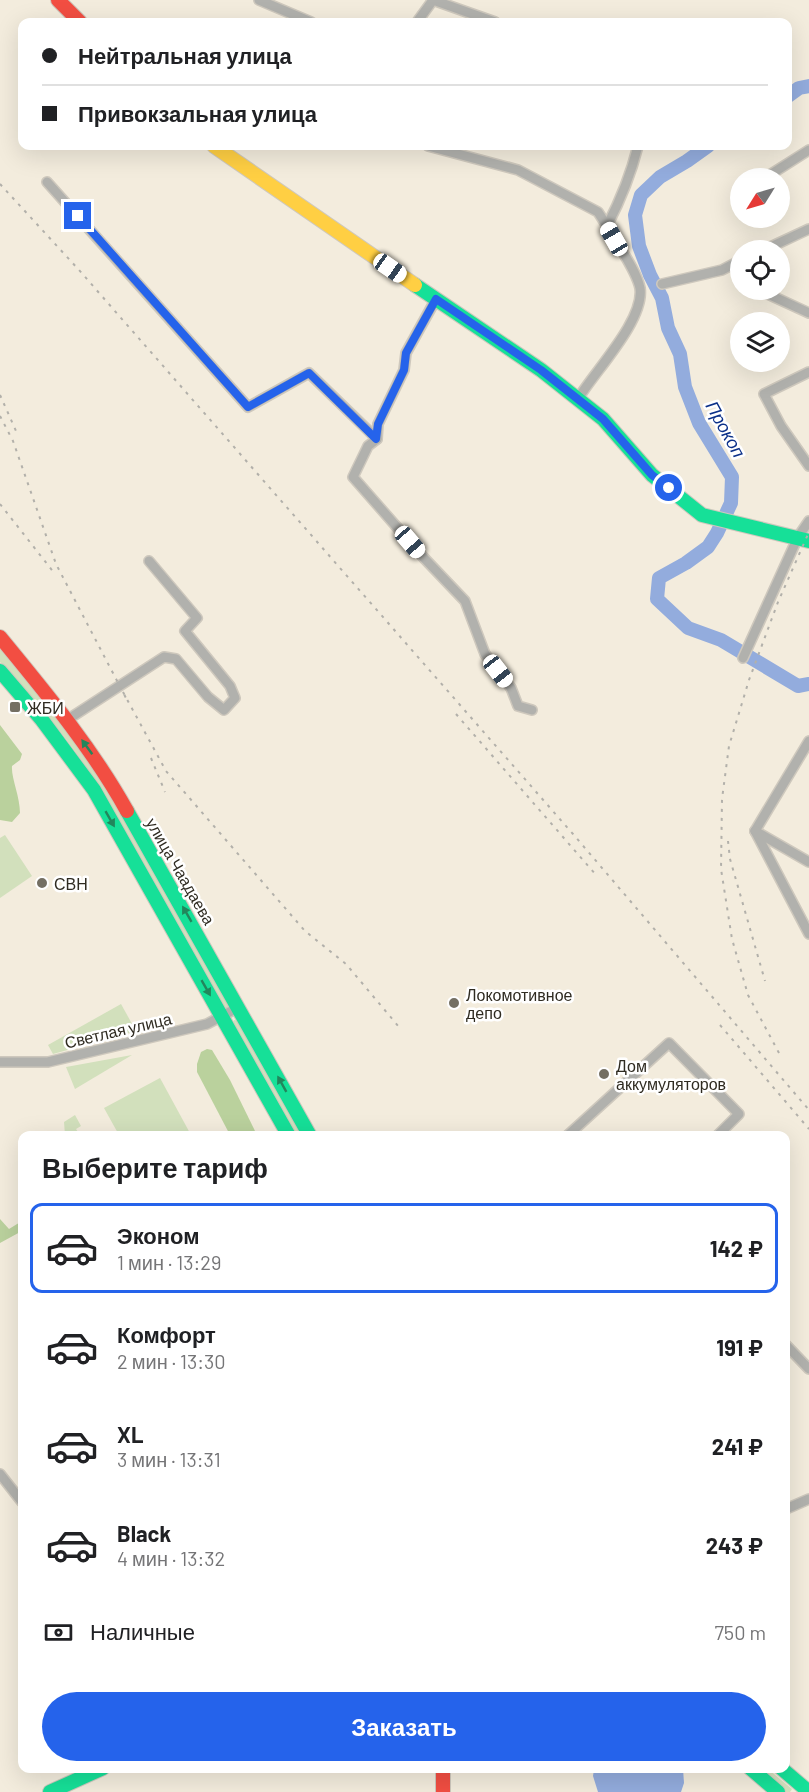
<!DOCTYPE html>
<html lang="ru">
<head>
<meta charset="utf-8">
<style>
	:root { --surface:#fff; --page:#f6f6f6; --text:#202124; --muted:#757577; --line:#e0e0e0; --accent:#2563eb }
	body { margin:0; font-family:Barlow,sans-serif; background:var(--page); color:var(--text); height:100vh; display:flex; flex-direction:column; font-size:22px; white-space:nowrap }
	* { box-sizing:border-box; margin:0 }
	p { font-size:20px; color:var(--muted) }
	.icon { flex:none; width:33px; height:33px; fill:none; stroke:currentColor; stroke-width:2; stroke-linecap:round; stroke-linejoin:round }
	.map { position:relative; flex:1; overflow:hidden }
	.details { position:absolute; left:18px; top:1131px; width:772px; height:642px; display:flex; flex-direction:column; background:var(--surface); border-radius:12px; box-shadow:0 6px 24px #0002 }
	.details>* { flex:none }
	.banner { position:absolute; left:18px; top:18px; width:774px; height:132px; border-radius:12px; box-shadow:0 6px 24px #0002; display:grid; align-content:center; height:132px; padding:0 24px; background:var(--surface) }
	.needle { width:39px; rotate:233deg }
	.fabs { position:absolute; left:730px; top:168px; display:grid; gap:12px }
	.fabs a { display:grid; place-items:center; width:60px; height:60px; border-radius:50%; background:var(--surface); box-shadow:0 6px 24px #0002; font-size:30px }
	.end { position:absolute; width:27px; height:27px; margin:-14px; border:8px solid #2563eb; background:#fff; box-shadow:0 0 0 3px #fff }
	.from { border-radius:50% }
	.car { position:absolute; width:18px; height:36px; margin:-18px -9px; border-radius:8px; box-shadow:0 0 4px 2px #0007; background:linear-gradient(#fff 24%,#345 0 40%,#fff 0 76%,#345 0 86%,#fff 0) }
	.banner b { display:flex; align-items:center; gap:21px; height:57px; font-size:22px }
	.banner b+b { border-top:2px solid var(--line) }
	.banner i { width:15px; height:15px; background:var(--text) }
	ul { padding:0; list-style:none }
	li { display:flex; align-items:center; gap:18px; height:90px; margin:0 12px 9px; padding:0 12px; border:3px solid transparent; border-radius:12px }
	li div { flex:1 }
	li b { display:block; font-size:22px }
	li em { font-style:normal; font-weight:700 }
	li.selected { border-color:var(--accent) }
	li>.icon { width:54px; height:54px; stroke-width:1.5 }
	h2 { padding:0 24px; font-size:27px; line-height:72px }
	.pay { display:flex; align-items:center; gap:15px; height:66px; padding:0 24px; font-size:22px }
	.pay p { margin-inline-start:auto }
	.action { display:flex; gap:12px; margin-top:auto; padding:12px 24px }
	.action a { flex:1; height:69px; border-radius:36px; background:var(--accent); color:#fff; font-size:24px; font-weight:700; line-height:69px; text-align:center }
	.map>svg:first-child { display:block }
	.green { fill:#d2e0bc }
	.forest { fill:#bad19d }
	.water { fill:#93acdd }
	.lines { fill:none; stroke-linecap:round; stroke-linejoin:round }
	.river { stroke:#93acdd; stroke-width:14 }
	.street-casing { stroke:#cec8bd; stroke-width:12 }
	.fast-casing { stroke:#cec8bd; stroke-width:16 }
	.slow-casing { stroke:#cec8bd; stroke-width:16 }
	.jam-casing { stroke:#cec8bd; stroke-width:16 }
	.street { stroke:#b1b1ad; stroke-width:9 }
	.fast { stroke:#16e098; stroke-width:14 }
	.slow { stroke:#ffcf43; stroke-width:14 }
	.jam { stroke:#f24e42; stroke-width:14 }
	.rail { stroke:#b2b0aa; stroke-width:2; stroke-dasharray:3 6; stroke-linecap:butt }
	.oneway { fill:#22865c }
	.route { stroke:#2563eb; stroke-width:8 }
	.poi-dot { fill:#746f63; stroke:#fff; stroke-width:2 }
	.labels { text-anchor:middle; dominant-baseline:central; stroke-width:5; stroke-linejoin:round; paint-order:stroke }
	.poi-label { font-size:16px; fill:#2f2b21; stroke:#fff; text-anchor:start }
	.street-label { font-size:16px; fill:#2f2b21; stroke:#fff }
	.water-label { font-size:18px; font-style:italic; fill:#0c3189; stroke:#fff }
</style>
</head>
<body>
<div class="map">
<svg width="809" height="1792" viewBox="0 0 809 1792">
	<rect width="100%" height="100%" fill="#f3ecdd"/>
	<g class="green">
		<path d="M0,649l67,80 19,28 36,57 107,191 -2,2h-4c-46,-82 -89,-168 -141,-246 -24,-36 -54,-67 -82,-99z"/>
		<polygon points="5,835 32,876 0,898 0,838"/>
		<polygon points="121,1004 136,1031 53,1054 48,1045"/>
		<polygon points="234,1020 238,1021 302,1135 295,1135 233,1024"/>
		<polygon points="132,1055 75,1089 66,1067"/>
		<polygon points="160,1078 191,1135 119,1135 104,1108"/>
		<polygon points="75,1115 81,1126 76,1129 80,1135 65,1135 64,1122"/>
		<polygon points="757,1769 768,1769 792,1789 790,1792 785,1792"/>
	</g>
	<g class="forest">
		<path d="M0,725l22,29 -2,6 -8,6c-1,12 8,30 8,47l-8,9 -12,-2z"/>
		<polygon points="207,1049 212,1050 230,1080 257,1135 230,1135 197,1072 197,1064 201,1052"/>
		<polygon points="0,1219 9,1229 22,1221 22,1231 0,1243"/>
	</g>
	<polygon class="water" points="594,1769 683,1769 684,1783 681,1792 598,1792 593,1776"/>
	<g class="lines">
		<g class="river">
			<polyline points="788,96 799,88 809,86"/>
			<polyline points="708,146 687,161 660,177 641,195 635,215 639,246 650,275 662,298 668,328 680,354 685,387 699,423 732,477 731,503 717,533 708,547 686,563 659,578 657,599 688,628 721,640 798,686 809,684"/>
		</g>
		<g class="street-casing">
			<g id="street">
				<polyline points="259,0 311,22"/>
				<polyline points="417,22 433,0 495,22"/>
				<polyline points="428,146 518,170 598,212 607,226"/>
				<polyline points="765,178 809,150"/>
				<polyline points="47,182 248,407 309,373 377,439"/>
				<polyline points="764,250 809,229"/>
				<polyline points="662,284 722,270 741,260"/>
				<polyline points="759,290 809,313"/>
				<polyline points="436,299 406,353 404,370 378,424 377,439 368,446 353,477 424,558 465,601 485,654 511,688 518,706 532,710"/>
				<polyline points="809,372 764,394 781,426 809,466"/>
				<path d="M578,399c16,-27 67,-79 62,-111 -4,-19 -24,-45 -33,-62 13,-25 24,-52 31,-80"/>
				<polyline points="743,658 798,537 809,521"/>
				<polyline points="67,720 164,657 176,659 208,697 224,710 235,698 230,686 185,631 197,618 149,561"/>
				<polyline points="755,831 809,934"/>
				<polyline points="755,831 809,741"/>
				<polyline points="755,831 809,862"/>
				<polyline points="0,1062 48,1062 207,1024 239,1007"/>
				<polyline points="567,1136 669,1043 739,1114 717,1136"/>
				<polyline points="786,1345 809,1369"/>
				<polyline points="0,1474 22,1502"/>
				<polyline points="786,1509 809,1499"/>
			</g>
		</g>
		<g class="fast-casing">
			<g id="fast">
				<polyline points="415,285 541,370 603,419 652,475 702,515 809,541"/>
				<polyline points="0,671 42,720 94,790 289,1136"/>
				<polyline points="127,811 310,1136"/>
				<polyline points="750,1768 778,1792"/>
				<polyline points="781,1768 809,1792"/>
				<polyline points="50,1792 103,1768"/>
			</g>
		</g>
		<g class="slow-casing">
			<polyline id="slow" points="214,146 415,285"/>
		</g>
		<g class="jam-casing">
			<g id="jam">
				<polyline points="58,0 80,22"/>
				<path d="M0,637c46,56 92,111 127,174"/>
				<polyline points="443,1768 443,1792"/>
			</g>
		</g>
		<use href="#street" class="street"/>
		<use href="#fast" class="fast"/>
		<use href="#slow" class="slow"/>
		<use href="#jam" class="jam"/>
		<g class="rail">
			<polyline points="0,184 79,270 573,834 809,1110"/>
			<polyline points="0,395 16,431"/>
			<polyline points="0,416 13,441 56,564 126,698"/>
			<polyline points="0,504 55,574"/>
			<polyline points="123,692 166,771 305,931 346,964 399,1027"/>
			<polyline points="456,714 596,875"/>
			<polyline points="151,758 165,792"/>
			<polyline points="728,841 730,859 765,981"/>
			<polyline points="720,1025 809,1129"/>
			<polyline points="779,1053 748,995 732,939 721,869 722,799 729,746 749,680 778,602 809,532"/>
		</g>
	</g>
	<defs><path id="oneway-solid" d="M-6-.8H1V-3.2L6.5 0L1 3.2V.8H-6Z" transform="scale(1.5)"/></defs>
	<g class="oneway">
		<use href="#oneway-solid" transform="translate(87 747) rotate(-126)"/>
		<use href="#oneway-solid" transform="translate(110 819) rotate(60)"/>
		<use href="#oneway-solid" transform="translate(187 914) rotate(-120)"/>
		<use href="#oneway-solid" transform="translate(206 988) rotate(60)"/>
		<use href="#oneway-solid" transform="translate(282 1084) rotate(-119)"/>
	</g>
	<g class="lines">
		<polyline class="route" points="78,216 248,407 309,373 376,439 378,424 404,370 406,353 436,299 541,370 603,419 652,475 669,488"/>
	</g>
	<g class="poi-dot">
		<rect x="9" y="701" width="12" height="12" rx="3"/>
		<circle cx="42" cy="883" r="6"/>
		<circle cx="454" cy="1003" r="6"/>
		<circle cx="604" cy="1074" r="6"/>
	</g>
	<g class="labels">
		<g class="poi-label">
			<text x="27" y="707">ЖБИ</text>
			<text x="54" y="883">СВН</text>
			<text x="466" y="994">Локомотивное<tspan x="466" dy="18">депо</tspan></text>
			<text x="616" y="1065">Дом<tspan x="616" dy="18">аккумуляторов</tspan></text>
		</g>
		<g class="street-label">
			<text transform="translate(181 871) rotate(60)">улица Чаадаева</text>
			<text transform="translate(118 1030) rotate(-13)">Светлая улица</text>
		</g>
		<g class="water-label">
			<text transform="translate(726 429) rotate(61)">Прокоп</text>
		</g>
	</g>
</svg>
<div class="fabs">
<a><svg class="needle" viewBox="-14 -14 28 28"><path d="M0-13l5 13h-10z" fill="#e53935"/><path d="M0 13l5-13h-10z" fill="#757577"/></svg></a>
<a><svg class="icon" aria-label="locate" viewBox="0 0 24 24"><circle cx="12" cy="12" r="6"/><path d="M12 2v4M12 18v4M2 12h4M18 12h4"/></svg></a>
<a><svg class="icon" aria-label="layers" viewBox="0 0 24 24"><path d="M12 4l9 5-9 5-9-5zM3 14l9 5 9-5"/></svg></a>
</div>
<i class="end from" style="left:669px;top:488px"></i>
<i class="end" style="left:78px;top:216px"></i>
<i class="car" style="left:614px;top:239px;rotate:330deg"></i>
<i class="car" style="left:390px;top:268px;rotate:125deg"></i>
<i class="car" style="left:410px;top:542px;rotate:139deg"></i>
<i class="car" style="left:498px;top:671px;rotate:142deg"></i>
<div class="banner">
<b><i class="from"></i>Нейтральная улица</b>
<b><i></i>Привокзальная улица</b>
</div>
<section class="details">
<h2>Выберите тариф</h2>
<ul>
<li class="selected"><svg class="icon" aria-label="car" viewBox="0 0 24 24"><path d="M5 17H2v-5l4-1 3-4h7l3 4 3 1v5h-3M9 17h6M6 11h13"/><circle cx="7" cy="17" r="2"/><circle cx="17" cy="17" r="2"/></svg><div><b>Эконом</b><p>1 мин · 13:29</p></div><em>142 ₽</em></li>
<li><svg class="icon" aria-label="car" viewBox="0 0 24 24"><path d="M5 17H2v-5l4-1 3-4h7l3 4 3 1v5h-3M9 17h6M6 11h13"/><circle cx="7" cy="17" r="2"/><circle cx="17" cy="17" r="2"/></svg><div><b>Комфорт</b><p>2 мин · 13:30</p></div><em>191 ₽</em></li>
<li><svg class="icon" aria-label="car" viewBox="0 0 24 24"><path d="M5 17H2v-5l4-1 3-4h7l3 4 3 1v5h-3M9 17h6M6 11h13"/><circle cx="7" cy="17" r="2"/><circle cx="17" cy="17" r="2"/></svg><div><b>XL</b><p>3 мин · 13:31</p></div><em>241 ₽</em></li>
<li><svg class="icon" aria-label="car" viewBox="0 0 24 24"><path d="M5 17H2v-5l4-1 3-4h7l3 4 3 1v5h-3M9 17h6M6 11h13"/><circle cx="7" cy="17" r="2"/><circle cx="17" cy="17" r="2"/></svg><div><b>Black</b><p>4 мин · 13:32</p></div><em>243 ₽</em></li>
</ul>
<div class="pay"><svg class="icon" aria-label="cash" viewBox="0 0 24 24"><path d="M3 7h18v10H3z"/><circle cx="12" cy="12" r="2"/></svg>Наличные<p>750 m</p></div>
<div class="action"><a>Заказать</a></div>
</section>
</div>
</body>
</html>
